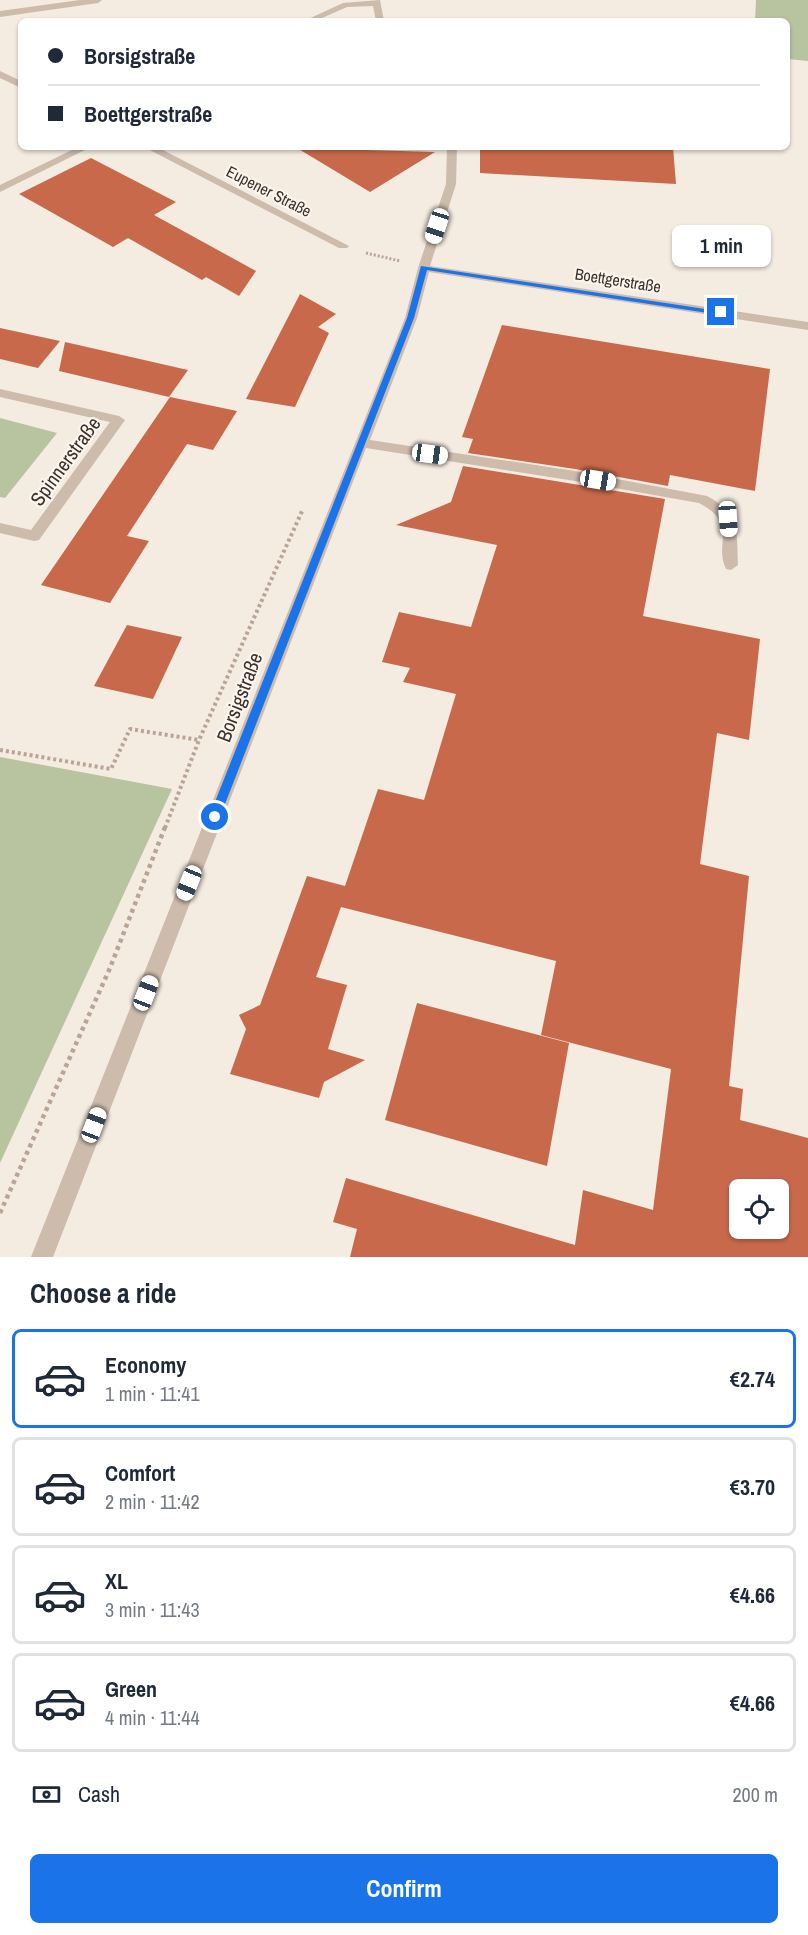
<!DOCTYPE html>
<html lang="en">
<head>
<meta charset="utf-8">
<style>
	:root { --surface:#fff; --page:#f2f2f3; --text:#1f2937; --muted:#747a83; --line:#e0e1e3; --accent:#1a73e8 }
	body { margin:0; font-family:"Archivo Narrow",sans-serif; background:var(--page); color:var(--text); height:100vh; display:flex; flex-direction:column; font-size:22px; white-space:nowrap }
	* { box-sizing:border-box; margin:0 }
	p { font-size:20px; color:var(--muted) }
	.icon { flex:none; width:33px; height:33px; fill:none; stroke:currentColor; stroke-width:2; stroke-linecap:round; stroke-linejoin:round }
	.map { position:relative; height:1257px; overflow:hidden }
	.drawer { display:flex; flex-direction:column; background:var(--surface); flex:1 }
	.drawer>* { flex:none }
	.top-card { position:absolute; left:18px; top:18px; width:772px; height:132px; border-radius:9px; box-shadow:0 2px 4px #0004; display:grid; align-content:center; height:132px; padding:0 30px; background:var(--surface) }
	.tools { position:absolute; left:729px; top:1179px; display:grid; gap:12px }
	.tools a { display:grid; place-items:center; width:60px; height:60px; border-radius:9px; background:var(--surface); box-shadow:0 2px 4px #0004; font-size:30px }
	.end { position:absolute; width:27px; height:27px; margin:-14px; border:8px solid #1a73e8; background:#fff; box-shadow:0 0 0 3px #fff }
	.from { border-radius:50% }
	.bubble { position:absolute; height:42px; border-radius:9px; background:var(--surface); box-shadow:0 2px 4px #0004; font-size:20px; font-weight:800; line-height:42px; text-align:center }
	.car { position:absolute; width:18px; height:36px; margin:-18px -9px; border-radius:8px; box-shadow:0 0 4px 2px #0007; background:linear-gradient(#fff 24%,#345 0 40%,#fff 0 76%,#345 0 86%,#fff 0) }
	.top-card b { display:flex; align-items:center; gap:21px; height:57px; font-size:22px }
	.top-card b+b { border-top:2px solid var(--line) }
	.top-card i { width:15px; height:15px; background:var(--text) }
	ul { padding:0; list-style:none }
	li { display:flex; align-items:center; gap:18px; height:99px; margin:0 12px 9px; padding:0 18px; border:3px solid var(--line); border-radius:9px }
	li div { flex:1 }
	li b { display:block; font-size:22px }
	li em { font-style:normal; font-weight:800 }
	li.selected { border-color:var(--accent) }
	li>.icon { width:54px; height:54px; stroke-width:1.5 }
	h2 { padding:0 30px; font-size:27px; line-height:72px }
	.pay { display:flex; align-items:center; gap:15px; height:66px; padding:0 30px; font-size:22px }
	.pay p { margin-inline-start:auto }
	.primary-button { display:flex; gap:12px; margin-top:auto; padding:12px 30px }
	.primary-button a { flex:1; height:69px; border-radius:9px; background:var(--accent); color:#fff; font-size:24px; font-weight:800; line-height:69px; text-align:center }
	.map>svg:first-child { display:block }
	.green { fill:#b8c4a0 }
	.building { fill:#c8694b; fill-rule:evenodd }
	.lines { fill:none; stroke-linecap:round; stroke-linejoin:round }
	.path-far2 { stroke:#b9a596; stroke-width:3; stroke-dasharray:2 2; stroke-linecap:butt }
	.path-far1 { stroke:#b9a596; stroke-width:4; stroke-dasharray:3 3; stroke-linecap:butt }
	.path { stroke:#b9a596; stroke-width:4.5; stroke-dasharray:4 4; stroke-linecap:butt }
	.minor { fill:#cdbbac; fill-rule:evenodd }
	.route { fill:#1a73e8 }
	.labels { text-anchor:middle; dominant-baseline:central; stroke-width:4.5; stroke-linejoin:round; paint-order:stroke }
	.far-street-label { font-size:16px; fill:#3b302b; stroke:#fbf5ee }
	.street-label { font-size:20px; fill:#3b302b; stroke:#fbf5ee }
</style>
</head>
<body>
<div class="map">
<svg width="808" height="1257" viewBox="0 0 808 1257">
	<rect width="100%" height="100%" fill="#f4ebe1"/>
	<g class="green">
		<polygon points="756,0 808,0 808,61 788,59 788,21 755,21"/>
		<polygon points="0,418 57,433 5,498 0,497"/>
		<polygon points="0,757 172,789 0,1163"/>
	</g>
	<g class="building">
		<polygon points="480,147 673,147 676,184 480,173"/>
		<polygon points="297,148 435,152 370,192"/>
		<polygon points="91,158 176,202 154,215 256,271 239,296 206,277 202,280 128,238 113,247 19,194"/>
		<polygon points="300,294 336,314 318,327 329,333 295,407 246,399"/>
		<polygon points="502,325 770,369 755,491 670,475 668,486 575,469 468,453 473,439 462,437"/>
		<polygon points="0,328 60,341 38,368 0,359"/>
		<polygon points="65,342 188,370 169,397 59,371"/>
		<polygon points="170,397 237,411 213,450 187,444 127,536 149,541 110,603 41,585"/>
		<path d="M463,466l202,33 -22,117 117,23 -11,101 -32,-7 -17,131 49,12 -20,210 14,3 -3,31 68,18v119h-458l7,-28 -24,-7 13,-44 229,67 8,-55 70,20 18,-141 -130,-34 15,-74 -215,-54 -25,70 31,8 -19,64 37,11 -41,22 -5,16 -89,-24 16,-45 -7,-14 21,-10 47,-129 38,10 33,-97 46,11 32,-106 -53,-12 7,-14 -28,-6 17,-50 72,15 26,-82 -101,-20 55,-23zM740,1190h38v38h-38z"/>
		<polygon points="127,625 182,637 153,699 94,686"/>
		<polygon points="417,1003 569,1043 547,1166 385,1120"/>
	</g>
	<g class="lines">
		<polyline class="path-far2" points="366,253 400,261"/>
		<g class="path-far1">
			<polyline points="0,750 111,769 130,729 199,740"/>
			<polyline points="165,828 199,740 303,509"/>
		</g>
		<polyline class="path" points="0,1213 110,968 165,827"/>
		<g class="minor">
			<polygon points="80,0 102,0 98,3 0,17 0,11"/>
			<polygon points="380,0 384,21 376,21 373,6 347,7 315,21 304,21 343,3"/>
			<polygon points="0,71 21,81 21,88 0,78"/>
			<polygon points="78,147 91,147 0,192 0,185"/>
			<polygon points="144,147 157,147 349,246 347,248 339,248"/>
			<path d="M447,147h10l-1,37 -26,82 378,56v8l-379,-58 -12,46 -47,122 205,31 132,25c32,17 30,36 31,69l-7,5 -5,-1c-13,-27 14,-44 -27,-66l-124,-22 -209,-33 -313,809h-22l374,-939 13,-50 28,-84z"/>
			<polygon points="0,389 119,416 125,420 39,540 34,541 0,533 0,523 31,530 110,422 0,397"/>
		</g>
	</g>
	<polygon class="route" points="421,266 725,312 721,315 427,270 414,318 220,817 219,821 211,821 209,817 407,318"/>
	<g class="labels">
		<g class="far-street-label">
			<text transform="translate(269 191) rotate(27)">Eupener Straße</text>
			<text transform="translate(618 280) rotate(9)">Boettgerstraße</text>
		</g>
		<g class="street-label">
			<text transform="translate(65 461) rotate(-54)">Spinnerstraße</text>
			<text transform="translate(239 697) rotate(-69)">Borsigstraße</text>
		</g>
	</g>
</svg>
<div class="tools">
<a><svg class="icon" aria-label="locate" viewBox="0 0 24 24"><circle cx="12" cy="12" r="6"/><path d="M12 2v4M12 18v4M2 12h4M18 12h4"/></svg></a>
</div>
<i class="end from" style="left:215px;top:817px"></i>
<i class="end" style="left:721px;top:312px"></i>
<div class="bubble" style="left:672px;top:225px;width:99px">1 min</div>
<i class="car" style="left:437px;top:226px;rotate:198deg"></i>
<i class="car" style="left:430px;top:454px;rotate:98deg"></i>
<i class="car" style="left:598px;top:480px;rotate:99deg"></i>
<i class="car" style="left:728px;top:519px;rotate:176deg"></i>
<i class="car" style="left:189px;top:883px;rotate:202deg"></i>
<i class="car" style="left:146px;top:993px;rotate:21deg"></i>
<i class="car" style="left:94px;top:1125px;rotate:21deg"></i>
<div class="top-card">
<b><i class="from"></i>Borsigstraße</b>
<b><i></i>Boettgerstraße</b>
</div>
</div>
<section class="drawer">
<h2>Choose a ride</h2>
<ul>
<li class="selected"><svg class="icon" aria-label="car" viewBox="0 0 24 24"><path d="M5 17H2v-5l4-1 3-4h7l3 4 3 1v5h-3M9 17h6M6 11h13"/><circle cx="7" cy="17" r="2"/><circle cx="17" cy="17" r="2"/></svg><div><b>Economy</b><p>1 min · 11:41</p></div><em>€2.74</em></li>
<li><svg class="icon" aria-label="car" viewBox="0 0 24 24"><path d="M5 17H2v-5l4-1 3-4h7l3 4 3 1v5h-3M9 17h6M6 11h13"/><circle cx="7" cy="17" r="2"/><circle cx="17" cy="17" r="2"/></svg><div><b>Comfort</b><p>2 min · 11:42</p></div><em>€3.70</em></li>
<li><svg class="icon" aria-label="car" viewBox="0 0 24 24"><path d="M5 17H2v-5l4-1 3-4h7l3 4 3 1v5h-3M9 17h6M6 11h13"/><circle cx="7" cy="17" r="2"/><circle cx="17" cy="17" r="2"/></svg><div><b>XL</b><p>3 min · 11:43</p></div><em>€4.66</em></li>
<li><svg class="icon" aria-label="car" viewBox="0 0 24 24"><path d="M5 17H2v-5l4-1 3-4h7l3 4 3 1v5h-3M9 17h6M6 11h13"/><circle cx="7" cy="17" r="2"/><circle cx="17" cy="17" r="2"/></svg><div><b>Green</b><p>4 min · 11:44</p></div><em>€4.66</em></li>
</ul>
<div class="pay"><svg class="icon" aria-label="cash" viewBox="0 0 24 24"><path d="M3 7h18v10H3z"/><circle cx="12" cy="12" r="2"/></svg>Cash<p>200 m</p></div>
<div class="primary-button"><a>Confirm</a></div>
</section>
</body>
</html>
